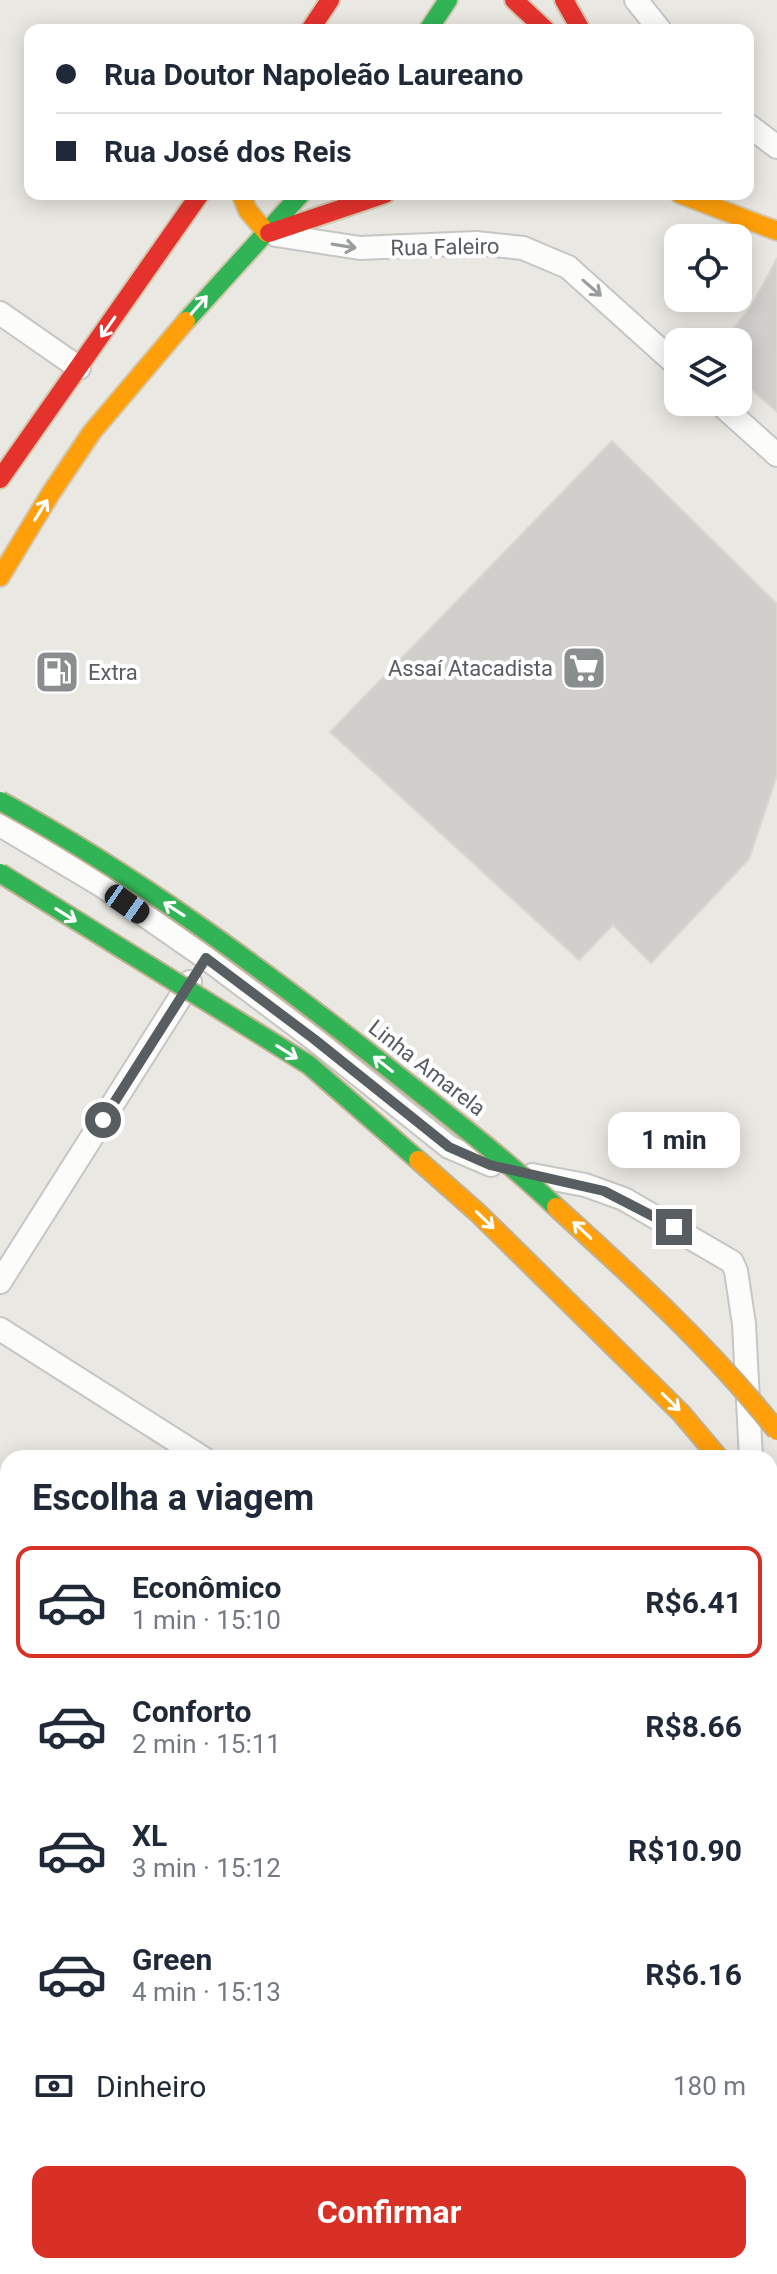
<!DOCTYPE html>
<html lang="pt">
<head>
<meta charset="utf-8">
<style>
	:root { --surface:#fff; --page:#f6f6f7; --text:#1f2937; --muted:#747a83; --line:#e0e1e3; --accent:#d93025 }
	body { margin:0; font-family:Roboto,sans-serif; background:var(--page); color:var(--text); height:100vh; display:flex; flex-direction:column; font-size:30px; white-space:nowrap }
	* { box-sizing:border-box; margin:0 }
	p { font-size:26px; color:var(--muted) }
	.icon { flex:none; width:44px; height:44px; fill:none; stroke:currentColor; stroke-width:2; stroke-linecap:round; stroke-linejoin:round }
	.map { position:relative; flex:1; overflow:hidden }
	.side { position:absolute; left:0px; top:1450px; width:778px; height:824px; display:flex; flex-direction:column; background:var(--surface); border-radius:24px 24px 0 0; box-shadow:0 4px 20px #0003 }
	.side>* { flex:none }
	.banner { position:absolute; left:24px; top:24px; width:730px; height:176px; border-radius:16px; box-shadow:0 4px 20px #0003; display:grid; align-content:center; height:176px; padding:0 32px; background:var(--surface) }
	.tools { position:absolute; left:664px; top:224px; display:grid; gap:16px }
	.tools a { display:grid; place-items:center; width:88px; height:88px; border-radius:16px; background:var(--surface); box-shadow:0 4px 20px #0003; font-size:40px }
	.end { position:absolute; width:36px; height:36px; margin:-18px; border:10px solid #585d62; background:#fff; box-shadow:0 0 0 4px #fff }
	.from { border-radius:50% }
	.bubble { position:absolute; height:56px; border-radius:16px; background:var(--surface); box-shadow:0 4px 20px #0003; font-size:26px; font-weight:700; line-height:56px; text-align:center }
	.car { position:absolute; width:24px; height:48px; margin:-24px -12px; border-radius:10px; box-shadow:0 0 6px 2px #0007; background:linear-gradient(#222 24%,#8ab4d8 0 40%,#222 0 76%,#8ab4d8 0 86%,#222 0) }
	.banner b { display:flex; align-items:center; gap:28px; height:76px; font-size:30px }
	.banner b+b { border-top:2px solid var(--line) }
	.banner i { width:20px; height:20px; background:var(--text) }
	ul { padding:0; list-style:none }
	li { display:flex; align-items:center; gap:24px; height:112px; margin:0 16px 12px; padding:0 16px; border:4px solid transparent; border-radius:16px }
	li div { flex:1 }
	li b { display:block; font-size:30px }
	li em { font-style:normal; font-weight:700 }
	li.current { border-color:var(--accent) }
	li>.icon { width:72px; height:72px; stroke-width:1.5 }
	h2 { padding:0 32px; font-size:36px; line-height:96px }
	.pay { display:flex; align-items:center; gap:20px; height:88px; padding:0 32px; font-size:30px }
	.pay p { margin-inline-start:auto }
	.button { display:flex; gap:16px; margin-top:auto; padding:16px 32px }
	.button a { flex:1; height:92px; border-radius:16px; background:var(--accent); color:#fff; font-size:32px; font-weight:700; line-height:92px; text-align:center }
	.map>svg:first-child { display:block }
	.green { fill:#d0e7cc }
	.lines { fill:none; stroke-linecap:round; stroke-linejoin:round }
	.river { stroke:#b4ddf6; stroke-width:50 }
	.building { fill:#d0cfcc; stroke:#dad7d2; stroke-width:2 }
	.street-casing { stroke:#c6c6c5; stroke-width:26 }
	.fast-casing { stroke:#d3c8ae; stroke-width:22 }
	.slow-casing { stroke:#d3c8ae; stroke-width:22 }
	.jam-casing { stroke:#d3c8ae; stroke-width:22 }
	.street { stroke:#fcfcfb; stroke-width:22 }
	.fast { stroke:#30b455; stroke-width:18 }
	.slow { stroke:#ff9f0a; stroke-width:18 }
	.jam { stroke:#e5322d; stroke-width:18 }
	.fast-bridge-casing { stroke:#c1b090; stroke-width:22; stroke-linecap:butt }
	.slow-bridge-casing { stroke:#c1b090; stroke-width:22; stroke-linecap:butt }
	.fast-bridge { stroke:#30b455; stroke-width:18 }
	.slow-bridge { stroke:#ff9f0a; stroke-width:18 }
	.oneway { stroke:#9a9d9f }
	.oneway2 { stroke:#fff }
	.route { stroke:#585d62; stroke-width:10 }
	.labels { text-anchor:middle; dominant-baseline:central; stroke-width:8; stroke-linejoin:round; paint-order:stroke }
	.street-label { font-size:22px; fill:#585d62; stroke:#fff }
	.poi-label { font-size:22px; fill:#585d62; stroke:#fff; text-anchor:end }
</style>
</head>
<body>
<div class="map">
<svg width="777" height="2274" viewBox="0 0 777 2274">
	<rect width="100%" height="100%" fill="#eae8e2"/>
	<polygon class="green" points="0,1660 8,1667 8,1803 0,1812"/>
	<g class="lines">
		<g class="river">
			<polyline points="0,1574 8,1569"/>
			<polyline points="770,1586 777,1587"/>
		</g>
	</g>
	<g class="building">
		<polygon points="777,258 777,412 738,377 738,342 723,342 752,305"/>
		<polygon points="612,441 777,604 777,775 749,859 651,963 613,925 579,960 330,732"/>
	</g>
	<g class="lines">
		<g class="street-casing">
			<g id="street">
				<polyline points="636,0 660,30"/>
				<polyline points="748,125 777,147"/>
				<polyline points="276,235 360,248 476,243 523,248 568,267 678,366"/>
				<polyline points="0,313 79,368"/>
				<polyline points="718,402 777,455"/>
				<polyline points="0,825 101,885 206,958 314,1039 449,1147 491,1165"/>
				<polyline points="532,1175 585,1185 624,1199 732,1262 736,1271 744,1324 751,1458"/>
				<polyline points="0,1282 190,982"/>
				<polyline points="0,1329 203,1458"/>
				<polyline points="0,1539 8,1536"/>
				<polyline points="0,1606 8,1601"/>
				<polyline points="0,1638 8,1645"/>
				<polyline points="770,1663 776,1689 777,1710"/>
				<path d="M8,1982c-7,13 -8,24 0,36"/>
				<polyline points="0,2052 8,2044"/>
				<polyline points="127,2266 134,2274"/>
				<polyline points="302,2274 308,2266"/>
			</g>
		</g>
		<g class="fast-casing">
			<g id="fast">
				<polyline points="428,30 448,0"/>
				<polyline points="186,321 301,194"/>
				<polyline points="770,1518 777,1527"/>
			</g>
		</g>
		<g class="slow-casing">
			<g id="slow">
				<polyline points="241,194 248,211 267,233"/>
				<polyline points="680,194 777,231"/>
				<polyline points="0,577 51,493 92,432 186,321"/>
			</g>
		</g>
		<g class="jam-casing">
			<g id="jam">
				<polyline points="514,0 546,30"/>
				<polyline points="564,0 581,30"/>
				<polyline points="310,30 330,0"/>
				<polyline points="269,233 385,194"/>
				<polyline points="0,479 200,194"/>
			</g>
		</g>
		<use href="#street" class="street"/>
		<use href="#fast" class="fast"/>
		<use href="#slow" class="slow"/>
		<use href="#jam" class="jam"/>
		<g class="fast-bridge-casing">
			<g id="fast-bridge">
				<path d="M0,801c136,74 261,167 382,262 59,47 119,92 174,144"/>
				<polyline points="0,873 309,1065 418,1160"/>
			</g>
		</g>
		<g class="slow-bridge-casing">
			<g id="slow-bridge">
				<polyline points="418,1160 478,1213 681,1413 719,1458"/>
				<path d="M556,1207c77,70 156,142 221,224"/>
			</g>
		</g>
		<use href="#fast-bridge" class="fast-bridge"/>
		<use href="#slow-bridge" class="slow-bridge"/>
	</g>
	<defs><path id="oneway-shaft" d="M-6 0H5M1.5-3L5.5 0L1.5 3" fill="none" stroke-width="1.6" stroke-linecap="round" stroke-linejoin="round" transform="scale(2)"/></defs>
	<g class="oneway">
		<use href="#oneway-shaft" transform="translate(344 246) rotate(9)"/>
		<use href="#oneway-shaft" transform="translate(592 288) rotate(41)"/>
	</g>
	<g class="oneway2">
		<use href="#oneway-shaft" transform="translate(199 305) rotate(-49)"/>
		<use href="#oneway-shaft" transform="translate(108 327) rotate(125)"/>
		<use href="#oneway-shaft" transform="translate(41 510) rotate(-58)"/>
		<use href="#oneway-shaft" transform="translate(174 909) rotate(-147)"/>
		<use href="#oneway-shaft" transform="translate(66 915) rotate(32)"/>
		<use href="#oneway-shaft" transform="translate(287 1052) rotate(32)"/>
		<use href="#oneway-shaft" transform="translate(383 1064) rotate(-142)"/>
		<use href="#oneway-shaft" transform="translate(485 1220) rotate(44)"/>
		<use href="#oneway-shaft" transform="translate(582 1230) rotate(-137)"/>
		<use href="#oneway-shaft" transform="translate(671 1402) rotate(44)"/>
	</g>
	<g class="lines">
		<polyline class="route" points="103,1120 206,958 314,1039 449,1147 490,1165 604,1191 674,1227"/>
	</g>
	<defs>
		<g id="supermarket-square" transform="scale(2.3)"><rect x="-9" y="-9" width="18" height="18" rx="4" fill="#8b8e8f" stroke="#fff"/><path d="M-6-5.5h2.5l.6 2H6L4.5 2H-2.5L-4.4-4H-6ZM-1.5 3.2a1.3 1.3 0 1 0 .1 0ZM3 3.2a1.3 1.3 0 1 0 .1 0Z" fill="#fff"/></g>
		<g id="fuel-square" transform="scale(2.3)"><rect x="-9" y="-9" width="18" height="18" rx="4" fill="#8b8e8f" stroke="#fff"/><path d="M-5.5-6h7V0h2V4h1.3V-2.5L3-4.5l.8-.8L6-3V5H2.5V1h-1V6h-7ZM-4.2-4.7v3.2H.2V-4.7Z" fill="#fff"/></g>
	</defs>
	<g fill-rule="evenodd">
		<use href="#supermarket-square" x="584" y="668"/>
		<use href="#fuel-square" x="57" y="672"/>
	</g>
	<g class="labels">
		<g class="street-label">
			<text transform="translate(445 247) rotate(-1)">Rua Faleiro</text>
			<text transform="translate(427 1068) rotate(38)">Linha Amarela</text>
		</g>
		<g class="poi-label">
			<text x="553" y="668">Assaí Atacadista</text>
			<text x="88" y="672" text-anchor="start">Extra</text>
		</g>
	</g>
</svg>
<div class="tools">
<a><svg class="icon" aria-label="locate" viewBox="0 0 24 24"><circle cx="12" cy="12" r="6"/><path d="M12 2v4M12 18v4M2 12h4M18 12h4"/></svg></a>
<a><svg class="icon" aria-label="layers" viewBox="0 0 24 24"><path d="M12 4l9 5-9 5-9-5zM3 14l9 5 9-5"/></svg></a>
</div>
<i class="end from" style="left:103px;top:1120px"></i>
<i class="end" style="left:674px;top:1227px"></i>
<div class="bubble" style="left:608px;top:1112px;width:132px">1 min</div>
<i class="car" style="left:127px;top:904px;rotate:125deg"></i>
<div class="banner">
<b><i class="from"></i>Rua Doutor Napoleão Laureano</b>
<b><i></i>Rua José dos Reis</b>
</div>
<section class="side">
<h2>Escolha a viagem</h2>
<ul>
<li class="current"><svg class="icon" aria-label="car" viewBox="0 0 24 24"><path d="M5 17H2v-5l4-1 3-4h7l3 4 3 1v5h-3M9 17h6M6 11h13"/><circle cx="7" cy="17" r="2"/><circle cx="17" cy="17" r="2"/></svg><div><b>Econômico</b><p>1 min · 15:10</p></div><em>R$6.41</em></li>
<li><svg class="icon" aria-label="car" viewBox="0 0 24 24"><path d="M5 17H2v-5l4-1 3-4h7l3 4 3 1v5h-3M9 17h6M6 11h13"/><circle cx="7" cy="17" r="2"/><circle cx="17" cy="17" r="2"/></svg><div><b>Conforto</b><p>2 min · 15:11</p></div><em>R$8.66</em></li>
<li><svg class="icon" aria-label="car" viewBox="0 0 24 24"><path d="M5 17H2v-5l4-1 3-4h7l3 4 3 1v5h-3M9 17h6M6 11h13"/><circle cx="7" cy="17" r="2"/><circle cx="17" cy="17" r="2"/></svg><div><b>XL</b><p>3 min · 15:12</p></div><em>R$10.90</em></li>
<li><svg class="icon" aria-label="car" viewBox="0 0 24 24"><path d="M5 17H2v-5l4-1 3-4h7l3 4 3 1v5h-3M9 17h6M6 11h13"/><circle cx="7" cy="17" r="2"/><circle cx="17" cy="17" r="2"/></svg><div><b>Green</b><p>4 min · 15:13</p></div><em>R$6.16</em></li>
</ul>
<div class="pay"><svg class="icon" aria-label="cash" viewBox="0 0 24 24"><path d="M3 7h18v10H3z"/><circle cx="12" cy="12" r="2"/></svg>Dinheiro<p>180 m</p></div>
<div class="button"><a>Confirmar</a></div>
</section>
</div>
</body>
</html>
